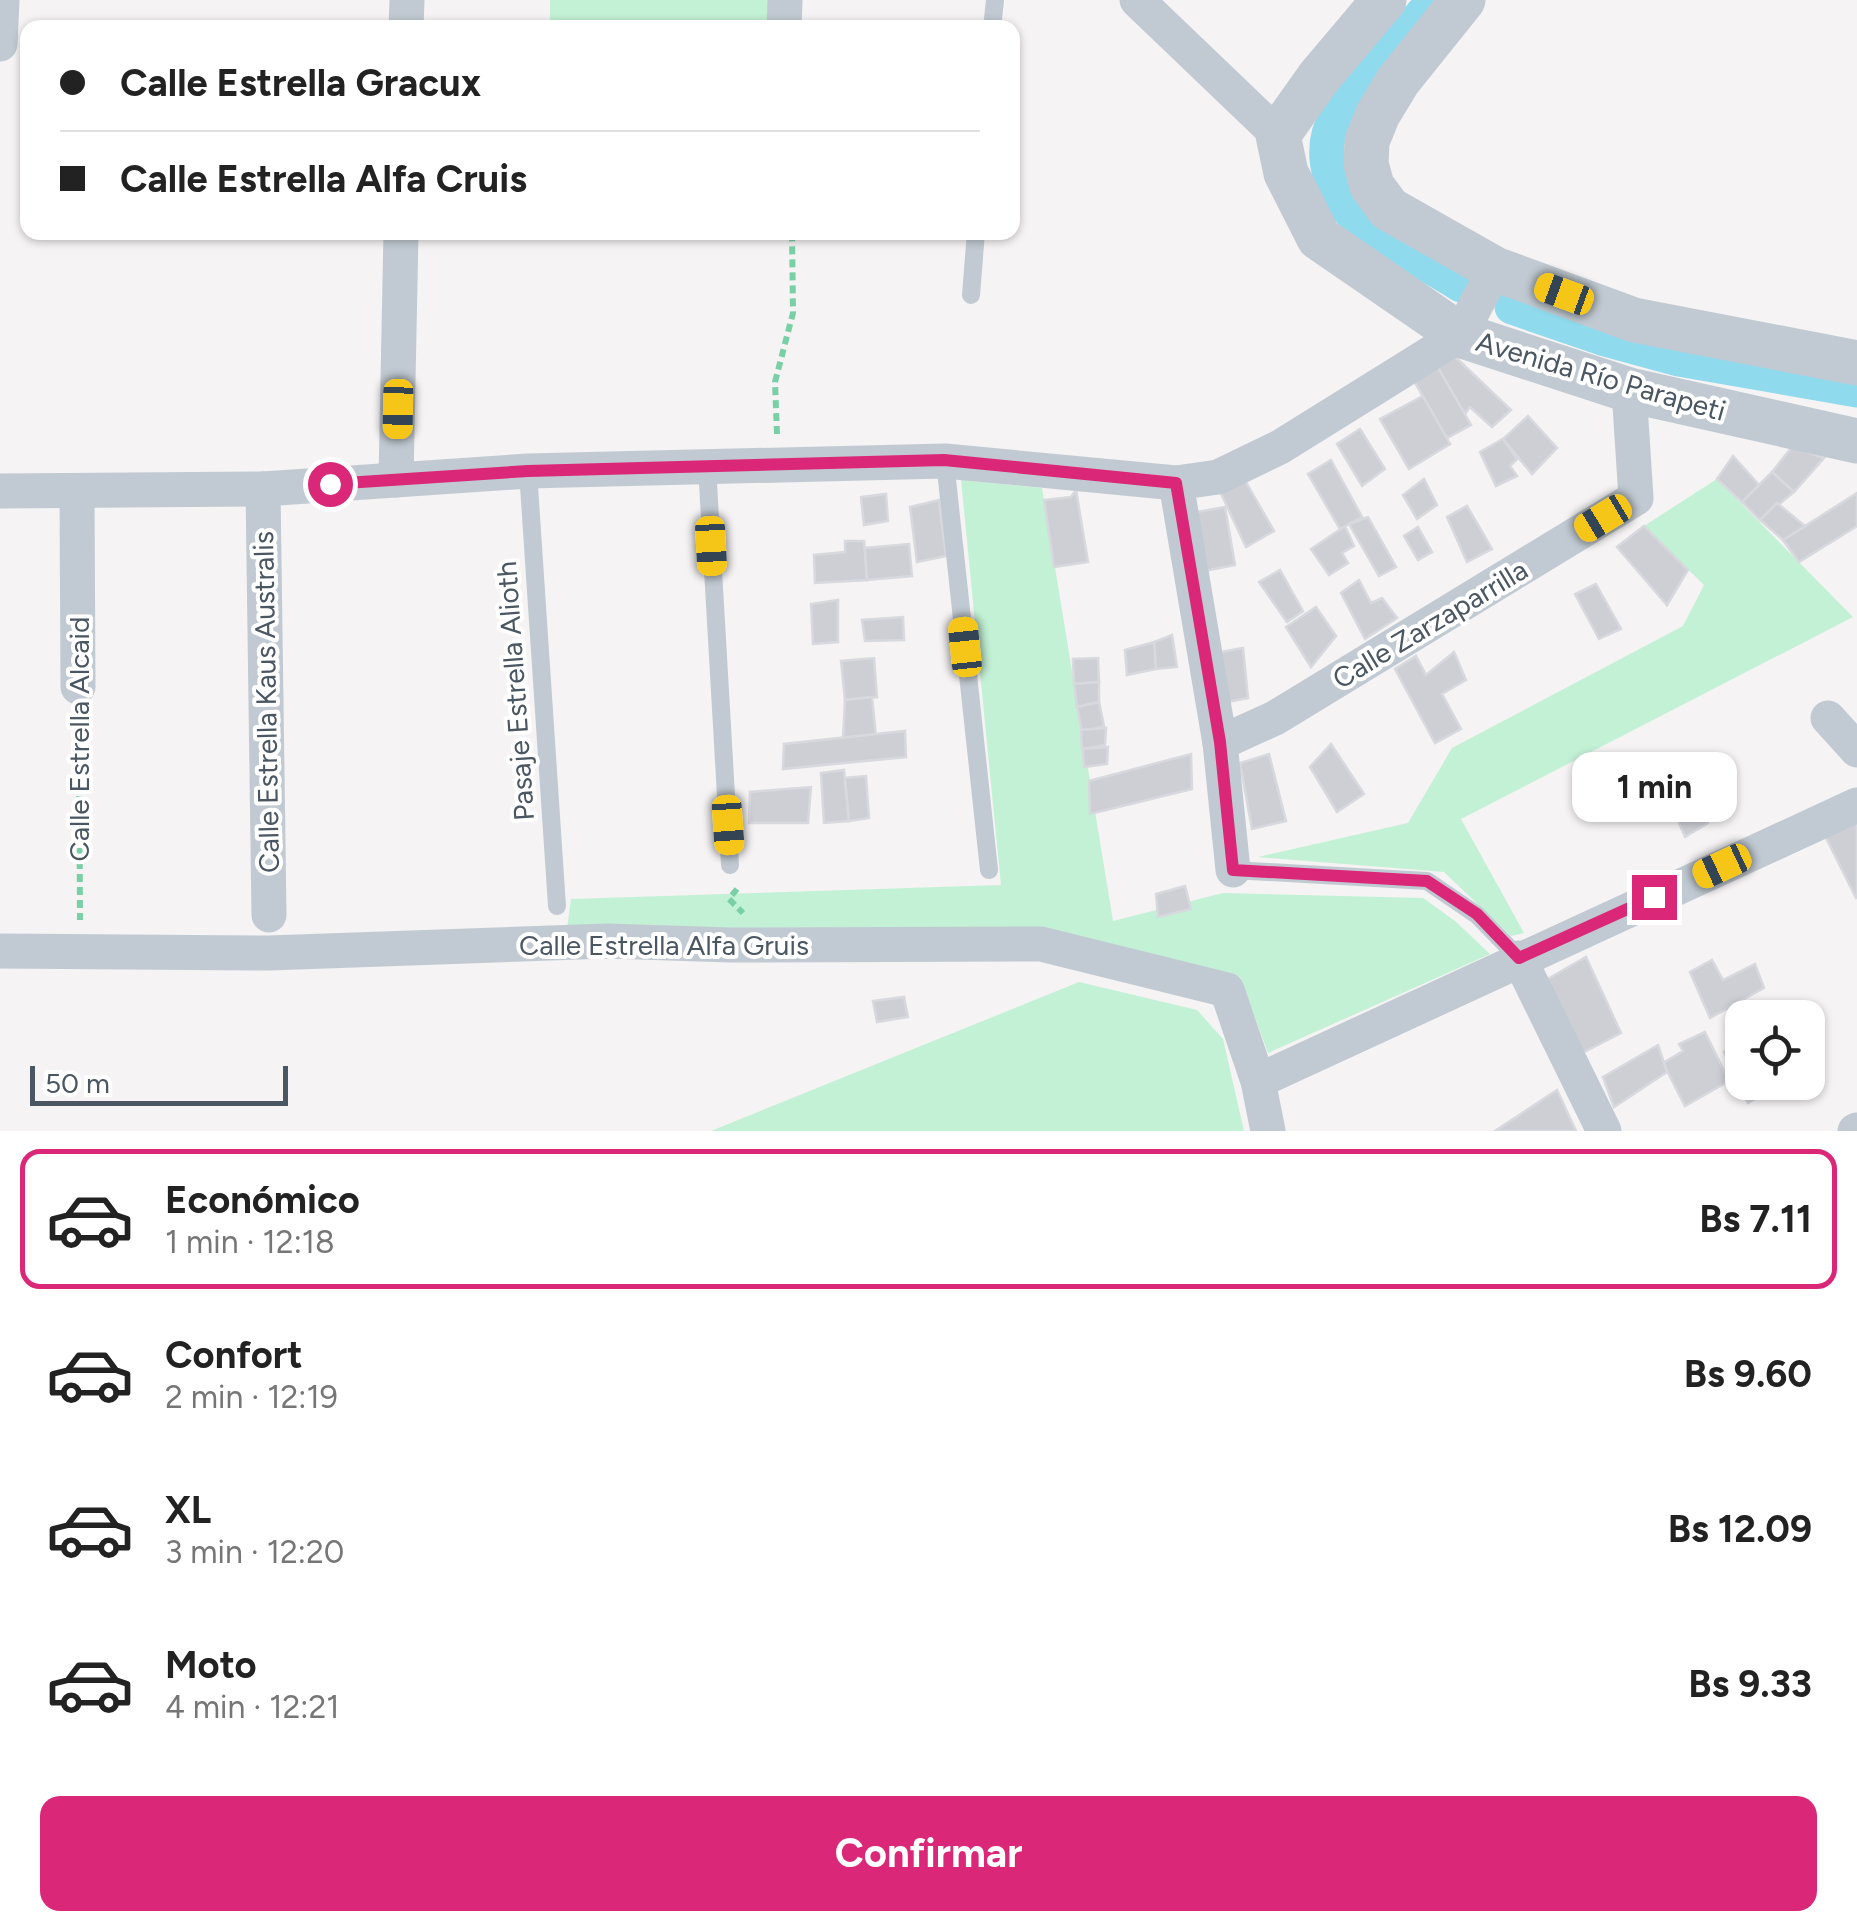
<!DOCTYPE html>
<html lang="es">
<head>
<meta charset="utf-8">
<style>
	:root { --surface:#fff; --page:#f6f6f6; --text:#222; --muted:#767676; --line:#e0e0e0; --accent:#db2777 }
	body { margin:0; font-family:Figtree,sans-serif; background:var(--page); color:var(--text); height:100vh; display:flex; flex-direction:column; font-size:38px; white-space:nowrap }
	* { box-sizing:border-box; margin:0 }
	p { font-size:32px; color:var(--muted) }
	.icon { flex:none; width:55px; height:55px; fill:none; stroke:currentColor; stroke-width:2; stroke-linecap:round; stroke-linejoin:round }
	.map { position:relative; height:1131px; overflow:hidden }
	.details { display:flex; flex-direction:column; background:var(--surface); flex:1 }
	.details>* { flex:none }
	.guide { position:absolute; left:20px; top:20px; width:1000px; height:220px; border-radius:20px; box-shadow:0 2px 8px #0004; display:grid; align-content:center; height:220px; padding:0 40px; background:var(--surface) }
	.buttons { position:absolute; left:1725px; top:1000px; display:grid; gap:20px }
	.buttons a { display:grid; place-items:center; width:100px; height:100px; border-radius:20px; background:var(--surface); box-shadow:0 2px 8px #0004; font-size:50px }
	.scale { position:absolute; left:30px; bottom:25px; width:258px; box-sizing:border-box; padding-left:10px; border:5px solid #4a5661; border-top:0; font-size:28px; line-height:35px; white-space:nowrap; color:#4a5661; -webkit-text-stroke:8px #fff; paint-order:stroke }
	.end { position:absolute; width:45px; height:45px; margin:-22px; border:12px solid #db2777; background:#fff; box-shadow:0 0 0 5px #fff }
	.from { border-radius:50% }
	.bubble { position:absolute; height:70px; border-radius:20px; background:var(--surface); box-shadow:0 2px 8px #0004; font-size:32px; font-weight:700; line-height:70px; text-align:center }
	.car { position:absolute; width:30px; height:60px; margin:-30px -15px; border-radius:12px; box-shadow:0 0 8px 2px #0007; background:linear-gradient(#f5c518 24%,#345 0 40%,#f5c518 0 76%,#345 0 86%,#f5c518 0) }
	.guide b { display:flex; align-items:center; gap:35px; height:95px; font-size:38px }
	.guide b+b { border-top:2px solid var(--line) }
	.guide i { width:25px; height:25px; background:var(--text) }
	ul { padding:18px 0 0; list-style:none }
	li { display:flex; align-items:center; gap:30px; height:140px; margin:0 20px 15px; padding:0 20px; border:5px solid transparent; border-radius:20px }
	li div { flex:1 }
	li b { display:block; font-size:38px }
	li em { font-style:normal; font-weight:700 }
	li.current { border-color:var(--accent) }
	li>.icon { width:90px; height:90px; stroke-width:1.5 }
	.action { display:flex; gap:20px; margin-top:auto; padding:20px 40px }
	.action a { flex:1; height:115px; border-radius:20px; background:var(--accent); color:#fff; font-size:40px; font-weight:700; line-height:115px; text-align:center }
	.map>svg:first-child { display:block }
	.green { fill:#c3f1d5 }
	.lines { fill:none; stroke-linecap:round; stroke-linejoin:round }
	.canal { stroke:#90daee; stroke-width:35 }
	.building { fill:#cdcfd5; stroke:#d7d9de; stroke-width:2.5 }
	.path { stroke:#7ad0a6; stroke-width:6; stroke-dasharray:8 5; stroke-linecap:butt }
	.service { stroke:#c1cad2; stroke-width:18 }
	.minor { stroke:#c1cad2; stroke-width:35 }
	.tertiary { stroke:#c1cad2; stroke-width:45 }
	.route { stroke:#db2777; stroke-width:12 }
	.labels { text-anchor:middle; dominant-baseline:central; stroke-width:8; stroke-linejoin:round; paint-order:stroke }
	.street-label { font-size:28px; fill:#4a5661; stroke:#fff }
</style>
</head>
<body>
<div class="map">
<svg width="1857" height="1131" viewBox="0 0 1857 1131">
	<rect width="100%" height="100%" fill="#f5f3f3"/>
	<g class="green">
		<polygon points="550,0 770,0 769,27 550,28"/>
		<polygon points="1717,479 1853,617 1461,819 1524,933 1511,936 1444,872 1258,857 1408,823 1452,748 1683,626 1704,585 1644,526"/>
		<polygon points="961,480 1042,488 1113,921 1223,893 1423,898 1455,921 1490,954 1268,1053 1240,977 1116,950 566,937 571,899 1001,885"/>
		<polygon points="1079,982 1197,1010 1223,1039 1244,1131 711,1131"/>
	</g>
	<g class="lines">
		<g class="canal">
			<path d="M1434,0c-26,34 -94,97 -105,134 -7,25 3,61 22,78 31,30 74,50 110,73"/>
			<polyline points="1512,307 1602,338 1679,359 1857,390"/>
		</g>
	</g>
	<g class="building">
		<polygon points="1451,353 1511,410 1492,427 1470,407 1465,414 1437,366"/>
		<polygon points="1437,366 1471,425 1447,438 1414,381"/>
		<polygon points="1423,396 1450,444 1409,469 1380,419"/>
		<polygon points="1528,416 1557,448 1532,474 1503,439"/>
		<polygon points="1360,429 1385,469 1362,486 1337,444"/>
		<polygon points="1503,439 1517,459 1510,466 1517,476 1496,486 1480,452"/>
		<polygon points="1792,447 1824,458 1794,492 1772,472"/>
		<polygon points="1733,456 1759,485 1742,502 1717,479"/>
		<polygon points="1331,460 1362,517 1340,529 1308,474"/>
		<polygon points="1239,470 1274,531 1246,547 1217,485"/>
		<polygon points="1772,472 1794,492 1760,520 1742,502"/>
		<polygon points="1424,479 1437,505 1417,519 1403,495"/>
		<polygon points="1076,490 1088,562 1054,567 1044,500 1071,497"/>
		<polygon points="1857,493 1857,526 1799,562 1783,540"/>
		<polygon points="886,494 888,521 864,525 861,497"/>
		<polygon points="939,500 946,556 917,562 910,507"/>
		<polygon points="1777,503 1805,526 1783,540 1760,520"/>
		<polygon points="1467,506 1492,549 1467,562 1447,517"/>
		<polygon points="1225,507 1235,565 1204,571 1197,512"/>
		<polygon points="1368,517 1396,567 1379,576 1349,524"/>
		<polygon points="1345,526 1354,546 1342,553 1348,563 1329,575 1311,549"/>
		<polygon points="1644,526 1688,570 1667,605 1617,547"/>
		<polygon points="1418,527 1432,552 1418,560 1404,536"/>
		<polygon points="845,541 864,541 867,580 815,583 814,555 845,552"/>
		<polygon points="909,544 912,576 867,580 865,548"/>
		<polygon points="1280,570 1303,611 1287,622 1259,582"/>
		<polygon points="1359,580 1371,603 1382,598 1397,618 1365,639 1341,593"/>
		<polygon points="1596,584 1621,629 1599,639 1575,594"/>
		<polygon points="838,600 838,642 813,644 811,604"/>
		<polygon points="1316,607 1336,636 1311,667 1286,627"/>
		<polygon points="903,617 904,640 865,641 862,620"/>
		<polygon points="1172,635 1177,667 1156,669 1154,642"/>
		<polygon points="1154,642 1156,669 1127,675 1125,650"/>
		<polygon points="1243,648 1248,698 1228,702 1221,652"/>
		<polygon points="1454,652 1466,680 1442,694 1461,729 1435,743 1395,669 1416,656 1426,675"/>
		<polygon points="874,658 877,697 845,700 841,661"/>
		<polygon points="1098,658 1099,682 1074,684 1073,659"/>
		<polygon points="1099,682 1099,702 1077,707 1074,684"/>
		<polygon points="872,697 876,737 843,738 845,700"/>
		<polygon points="1099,702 1104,726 1082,732 1077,707"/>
		<polygon points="1106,728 1105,745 1082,749 1081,730"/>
		<polygon points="905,731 906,757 783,769 784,744"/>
		<polygon points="1331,744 1364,794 1337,812 1310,767"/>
		<polygon points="1108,747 1107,764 1084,767 1083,749"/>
		<polygon points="1191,754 1192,789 1090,814 1089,781"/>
		<polygon points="1269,754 1286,821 1252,829 1240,763"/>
		<polygon points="1687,769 1708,823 1685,837 1662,783"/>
		<polygon points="844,770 849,821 824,823 821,773"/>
		<polygon points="866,776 869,818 849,821 845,778"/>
		<polygon points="811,787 808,823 749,823 750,792"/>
		<polygon points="1857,815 1857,897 1856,898 1824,834"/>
		<polygon points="1185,886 1191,909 1158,917 1156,894"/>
		<polygon points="1586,957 1621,1033 1582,1053 1546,980"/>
		<polygon points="1712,960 1723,980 1755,964 1764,988 1710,1018 1690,972"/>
		<polygon points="904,997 908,1017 877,1022 873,1001"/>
		<polygon points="1705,1032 1729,1081 1685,1106 1663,1063 1683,1051 1679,1044"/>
		<polygon points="1742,1040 1742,1082 1784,1082 1748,1103 1724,1052"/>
		<polygon points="1658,1045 1667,1072 1614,1107 1603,1077"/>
		<polygon points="1557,1090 1576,1131 1495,1131"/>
	</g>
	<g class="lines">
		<g class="path">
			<polyline points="777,434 775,382 793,313 792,232"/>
			<polyline points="79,718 80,920"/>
			<polyline points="737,889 729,899 743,913"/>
		</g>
		<g class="service">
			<polyline points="992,28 995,0"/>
			<polyline points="971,295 976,232"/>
			<polyline points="945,461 989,870"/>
			<polyline points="707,466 730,865"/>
			<polyline points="528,471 557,906"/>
			<polyline points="1233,870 1427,881 1477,915 1519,958"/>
		</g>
		<g class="minor">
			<polyline points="1137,0 1278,135"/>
			<polyline points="406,28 407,0"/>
			<polyline points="784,28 785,0"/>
			<polyline points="0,44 2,0"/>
			<polyline points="396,480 401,232"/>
			<polyline points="1176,483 1220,743 1233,870"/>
			<polyline points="263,489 269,915"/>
			<polyline points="0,491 263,489 528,471 945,461 1176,483 1218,477 1280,447 1460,335 1495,269"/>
			<polyline points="77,492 78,687"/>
			<polyline points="1828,718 1857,750"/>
			<polyline points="1220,743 1275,718 1636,498 1629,390"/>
			<polyline points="0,951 269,953 607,941 731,945 1041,944 1227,990 1258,1081 1268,1131"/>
			<polyline points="1519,958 1604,1131"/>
			<polyline points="1258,1081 1857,805"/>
			<polyline points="1855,1131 1857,1130"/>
		</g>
		<g class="tertiary">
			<polyline points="1384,0 1319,77 1278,135 1286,173 1319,238 1460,335 1629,390 1857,441"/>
			<polyline points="1463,0 1398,81 1378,114 1367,141 1366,164 1372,186 1389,209 1495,269 1634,320 1857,363"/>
		</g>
	</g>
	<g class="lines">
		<polyline class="route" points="330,484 528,471 944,460 1176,483 1220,742 1233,870 1427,881 1477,914 1519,958 1654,897"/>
	</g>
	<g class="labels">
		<g class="street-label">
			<text transform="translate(1601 376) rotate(16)">Avenida Río Parapeti</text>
			<text transform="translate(1430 624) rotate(-31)">Calle Zarzaparrilla</text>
			<text transform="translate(515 691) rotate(-94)">Pasaje Estrella Alioth</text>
			<text transform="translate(266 702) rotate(-91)">Calle Estrella Kaus Australis</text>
			<text transform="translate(79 739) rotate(-90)">Calle Estrella Alcaid</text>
			<text x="664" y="945">Calle Estrella Alfa Gruis</text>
		</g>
	</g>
</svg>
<div class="buttons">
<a><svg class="icon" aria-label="locate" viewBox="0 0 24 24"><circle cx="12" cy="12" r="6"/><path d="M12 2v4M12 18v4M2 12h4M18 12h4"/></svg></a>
</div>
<div class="scale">50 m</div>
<i class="end from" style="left:330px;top:484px"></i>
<i class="end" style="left:1654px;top:897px"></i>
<div class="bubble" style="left:1572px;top:752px;width:165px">1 min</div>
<i class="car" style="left:1564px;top:294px;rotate:290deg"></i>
<i class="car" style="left:398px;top:409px;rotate:181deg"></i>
<i class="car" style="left:1603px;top:518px;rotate:239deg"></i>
<i class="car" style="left:711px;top:546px;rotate:177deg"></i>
<i class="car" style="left:965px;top:647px;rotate:354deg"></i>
<i class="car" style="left:728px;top:825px;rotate:176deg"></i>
<i class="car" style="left:1722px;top:866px;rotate:245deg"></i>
<div class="guide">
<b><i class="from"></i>Calle Estrella Gracux</b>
<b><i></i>Calle Estrella Alfa Cruis</b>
</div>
</div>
<section class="details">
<ul>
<li class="current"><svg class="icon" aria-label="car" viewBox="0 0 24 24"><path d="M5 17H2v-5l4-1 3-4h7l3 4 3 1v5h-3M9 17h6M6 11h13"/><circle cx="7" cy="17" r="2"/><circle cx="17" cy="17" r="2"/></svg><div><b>Económico</b><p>1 min · 12:18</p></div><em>Bs 7.11</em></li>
<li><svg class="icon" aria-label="car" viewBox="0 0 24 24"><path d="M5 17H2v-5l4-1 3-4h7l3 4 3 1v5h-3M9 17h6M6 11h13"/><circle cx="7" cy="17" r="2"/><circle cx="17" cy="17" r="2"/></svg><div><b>Confort</b><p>2 min · 12:19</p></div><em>Bs 9.60</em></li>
<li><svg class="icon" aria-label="car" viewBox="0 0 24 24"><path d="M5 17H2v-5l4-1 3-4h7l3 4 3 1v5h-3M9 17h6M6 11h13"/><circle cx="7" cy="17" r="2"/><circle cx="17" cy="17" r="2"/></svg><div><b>XL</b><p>3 min · 12:20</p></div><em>Bs 12.09</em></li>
<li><svg class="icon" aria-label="car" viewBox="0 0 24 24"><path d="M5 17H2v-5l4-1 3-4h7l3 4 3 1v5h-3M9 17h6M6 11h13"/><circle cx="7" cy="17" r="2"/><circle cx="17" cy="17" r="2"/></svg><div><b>Moto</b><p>4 min · 12:21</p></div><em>Bs 9.33</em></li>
</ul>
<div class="action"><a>Confirmar</a></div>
</section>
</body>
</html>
